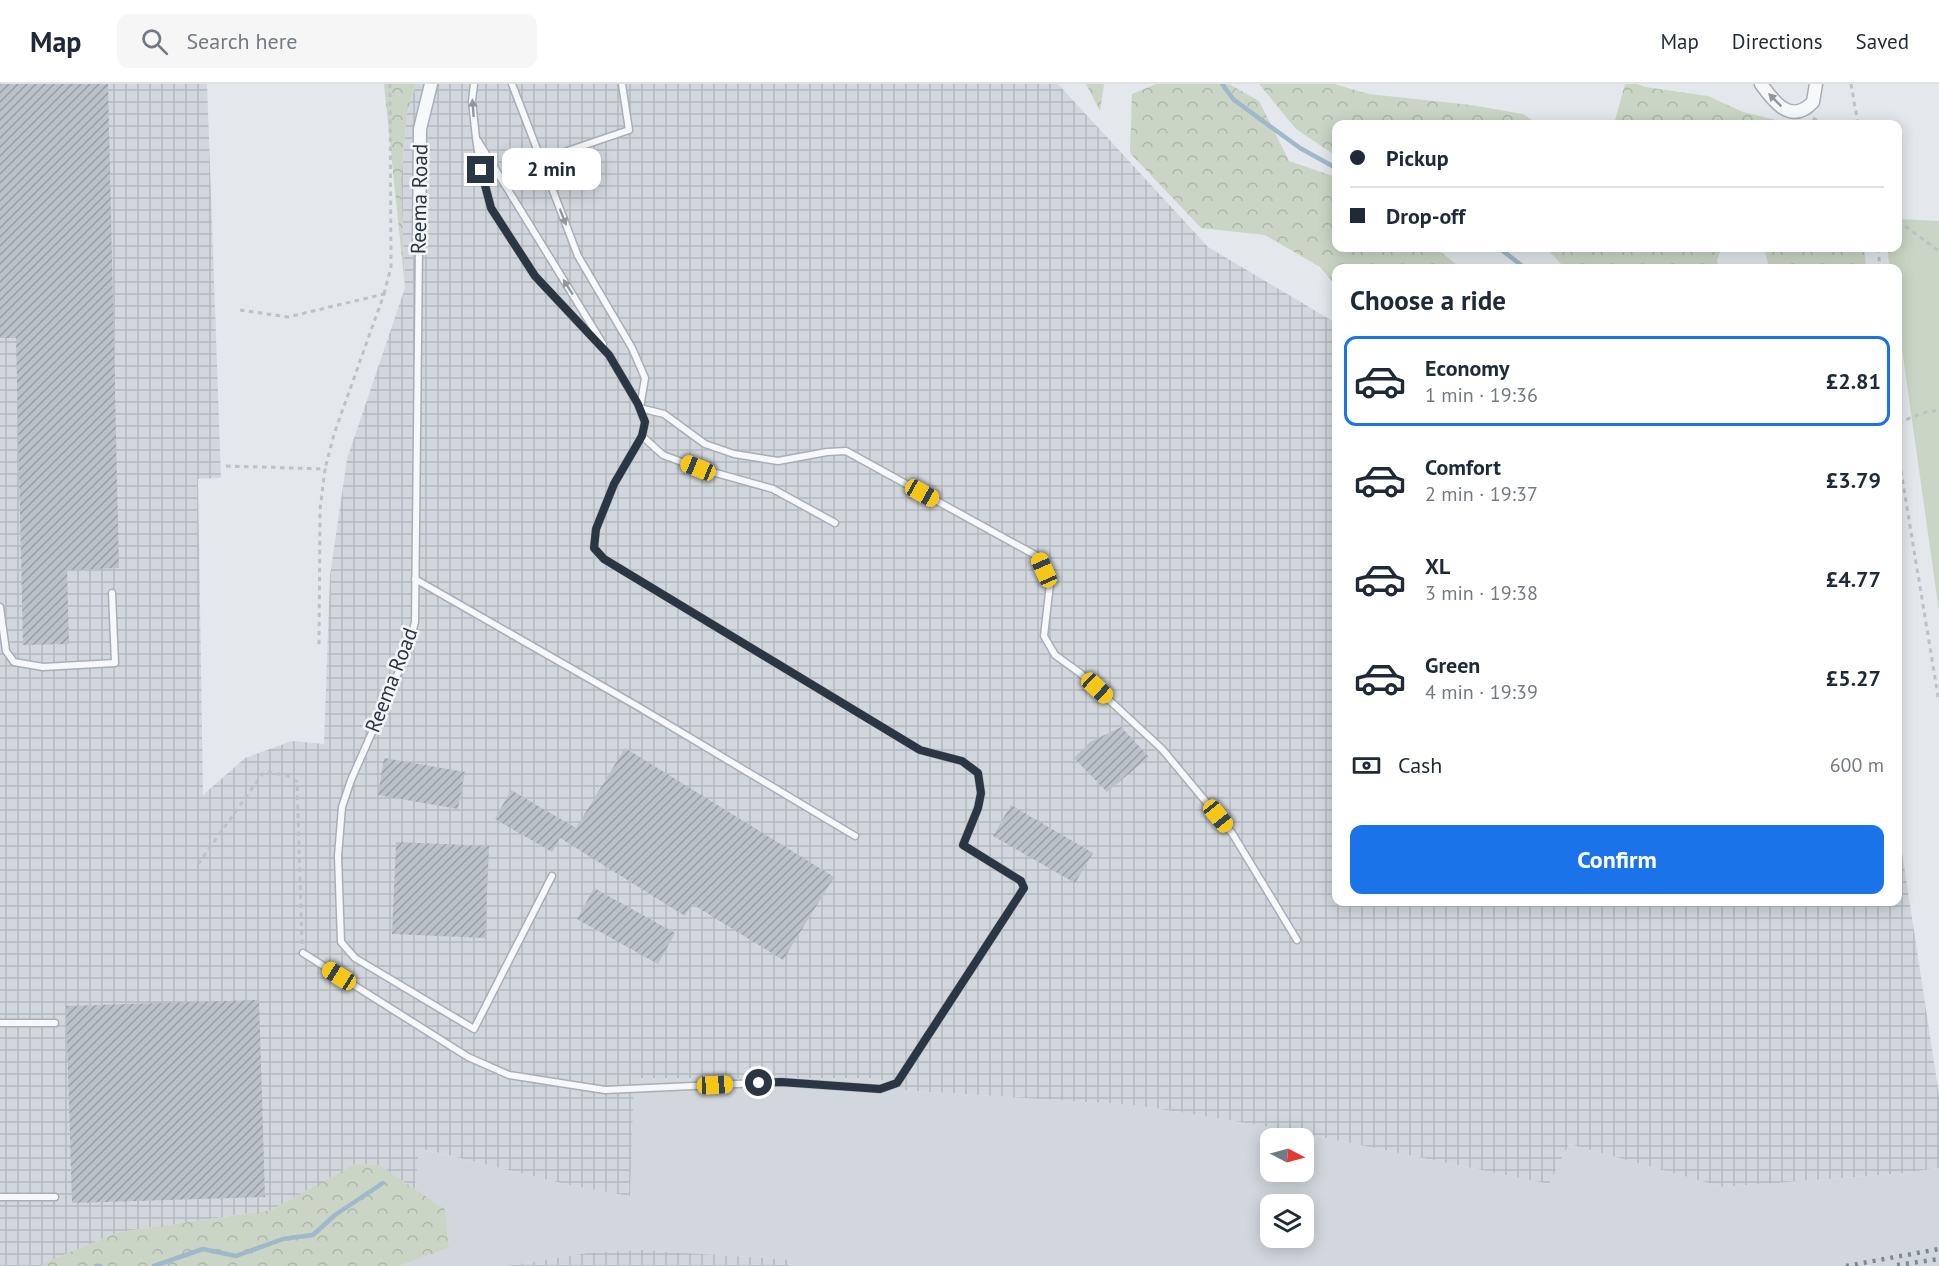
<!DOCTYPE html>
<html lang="en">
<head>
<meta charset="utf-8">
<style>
	:root { --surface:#fff; --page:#f6f6f7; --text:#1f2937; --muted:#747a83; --line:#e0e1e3; --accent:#1a73e8 }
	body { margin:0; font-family:"PT Sans",sans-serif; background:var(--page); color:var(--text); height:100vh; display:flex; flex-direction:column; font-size:22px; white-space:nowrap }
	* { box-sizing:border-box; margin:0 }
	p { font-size:20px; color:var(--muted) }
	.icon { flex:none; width:33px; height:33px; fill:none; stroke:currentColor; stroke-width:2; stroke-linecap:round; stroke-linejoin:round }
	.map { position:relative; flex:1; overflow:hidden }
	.details { position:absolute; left:1332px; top:180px; width:570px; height:642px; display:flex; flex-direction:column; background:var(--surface); border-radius:12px; box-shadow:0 3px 15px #0003 }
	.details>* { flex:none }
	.guide { position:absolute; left:1332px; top:36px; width:570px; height:132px; border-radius:12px; box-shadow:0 3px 15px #0003; display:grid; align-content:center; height:132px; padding:0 18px; background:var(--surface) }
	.needle { width:39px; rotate:96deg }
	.controls { position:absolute; left:1260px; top:1044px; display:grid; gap:12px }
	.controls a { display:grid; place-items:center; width:54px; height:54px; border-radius:12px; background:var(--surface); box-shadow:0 3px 15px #0003; font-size:30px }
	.end { position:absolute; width:27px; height:27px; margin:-14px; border:8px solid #2b3644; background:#fff; box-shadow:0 0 0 3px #fff }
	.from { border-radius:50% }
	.bubble { position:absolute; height:42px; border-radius:12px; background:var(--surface); box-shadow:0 3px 15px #0003; font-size:20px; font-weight:800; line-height:42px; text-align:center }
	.car { position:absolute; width:18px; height:36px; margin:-18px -9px; border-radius:8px; box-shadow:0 0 4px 2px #0007; background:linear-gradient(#f5c518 24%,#345 0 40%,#f5c518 0 76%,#345 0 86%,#f5c518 0) }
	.guide b { display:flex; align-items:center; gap:21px; height:57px; font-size:22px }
	.guide b+b { border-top:2px solid var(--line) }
	.guide i { width:15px; height:15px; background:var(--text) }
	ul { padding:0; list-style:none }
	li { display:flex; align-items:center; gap:18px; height:90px; margin:0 12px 9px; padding:0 6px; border:3px solid transparent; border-radius:12px }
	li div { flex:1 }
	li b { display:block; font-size:22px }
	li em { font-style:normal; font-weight:800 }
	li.active { border-color:var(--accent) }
	li>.icon { width:54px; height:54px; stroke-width:1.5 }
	h2 { padding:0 18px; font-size:27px; line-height:72px }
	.pay { display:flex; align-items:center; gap:15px; height:66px; padding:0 18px; font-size:22px }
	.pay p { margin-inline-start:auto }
	.button { display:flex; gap:12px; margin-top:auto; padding:12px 18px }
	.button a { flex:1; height:69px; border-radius:12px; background:var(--accent); color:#fff; font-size:24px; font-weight:800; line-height:69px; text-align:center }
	header { display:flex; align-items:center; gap:36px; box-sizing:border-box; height:84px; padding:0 30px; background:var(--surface); border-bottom:2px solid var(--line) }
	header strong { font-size:28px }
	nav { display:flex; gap:33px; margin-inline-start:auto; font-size:21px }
	.search { width:420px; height:54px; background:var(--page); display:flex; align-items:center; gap:15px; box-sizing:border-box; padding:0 21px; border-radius:12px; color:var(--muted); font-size:22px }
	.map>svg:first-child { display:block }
	.built { fill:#d2d7dd; fill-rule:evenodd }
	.industrial { fill:url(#industrial-grid) }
	.grass { fill:#cad5c5 }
	.forest { fill:url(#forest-crowns) }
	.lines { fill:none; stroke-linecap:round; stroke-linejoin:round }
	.stream { stroke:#9fb8cb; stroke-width:4.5 }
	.building { fill:url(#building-hatch) }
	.service-casing { stroke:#a9aeb6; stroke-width:9 }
	.minor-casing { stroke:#a9aeb6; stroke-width:15 }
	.path { stroke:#bdc2c7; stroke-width:3; stroke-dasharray:4.5 4.5; stroke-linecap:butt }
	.service { stroke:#f6f8fa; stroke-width:6 }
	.minor { stroke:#f6f8fa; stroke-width:12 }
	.rail { stroke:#7d8895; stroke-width:4.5; stroke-dasharray:3 6; stroke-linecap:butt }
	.oneway { fill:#90979f }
	.route { stroke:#2b3644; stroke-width:8 }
	.labels { text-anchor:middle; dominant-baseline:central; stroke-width:5; stroke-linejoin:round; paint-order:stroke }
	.street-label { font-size:21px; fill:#2b3644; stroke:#f3f6f9 }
</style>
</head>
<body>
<header>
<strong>Map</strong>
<div class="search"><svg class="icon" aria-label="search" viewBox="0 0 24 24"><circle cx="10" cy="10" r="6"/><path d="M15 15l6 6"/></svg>Search here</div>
<nav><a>Map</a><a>Directions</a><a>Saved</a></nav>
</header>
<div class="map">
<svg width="1939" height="1182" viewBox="0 0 1939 1182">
	<defs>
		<pattern id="industrial-grid" width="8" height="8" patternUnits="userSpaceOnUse" patternTransform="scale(1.5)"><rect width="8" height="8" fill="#d2d7dd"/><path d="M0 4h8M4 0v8" fill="none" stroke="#b4b9bf"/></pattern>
		<pattern id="forest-crowns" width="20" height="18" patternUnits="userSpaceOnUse" patternTransform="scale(1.5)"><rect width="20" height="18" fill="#cad5c5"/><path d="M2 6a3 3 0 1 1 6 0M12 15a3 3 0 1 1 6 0" fill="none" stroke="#aeb7aa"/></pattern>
		<pattern id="building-hatch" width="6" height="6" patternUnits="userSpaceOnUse" patternTransform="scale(1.5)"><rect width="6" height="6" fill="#bbc1c9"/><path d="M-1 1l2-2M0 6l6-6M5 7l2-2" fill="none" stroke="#989ea5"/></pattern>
	</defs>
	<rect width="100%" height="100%" fill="#e4e7eb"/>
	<path class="built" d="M633,994h246l19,12 237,15 142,23 272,56 20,-40 154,43 172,-13 44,-6v98h-1151l7,-6 -155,-10 -53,3 -81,13h-107l50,-18 -4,-39 -30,-20 3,-41 151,37 61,10zM1270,1054h34v34h-34zM1270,1120h34v34h-34z"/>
	<g class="industrial">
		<polygon points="0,0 207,0 221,394 198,395 203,711 245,674 292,657 324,660 330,492 347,375 405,204 401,96 407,30 416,0 1058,0 1208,163 1336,239 1336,818 1898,818 1898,742 1939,1011 1939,1084 1895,1090 1723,1103 1569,1060 1549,1100 1277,1044 1135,1021 898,1006 879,994 634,994 630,1112 569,1101 419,1064 415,1105 379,1081 354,1080 271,1126 120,1148 46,1178 42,1182 0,1182"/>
		<polygon points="640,1166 796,1176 788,1182 506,1182 587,1169"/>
	</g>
	<polygon class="grass" points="1898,135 1939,137 1939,527 1898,237 1898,184 1890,184 1887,164 1898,164"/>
	<g class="forest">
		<polygon points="384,0 416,0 407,30 401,96 405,204"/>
		<polygon points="1086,0 1104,0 1100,27"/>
		<polygon points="1156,0 1229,0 1259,17 1289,77 1336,93 1336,164 1436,164 1461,184 1336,184 1336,202 1320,183 1265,151 1201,144 1130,69 1132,10"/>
		<polygon points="1259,0 1334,0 1369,10 1471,21 1523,30 1538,40 1336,40 1336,72 1296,45"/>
		<polygon points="1625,0 1637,0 1645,3 1708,12 1743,28 1791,40 1614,40"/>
		<polygon points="1546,164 1721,164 1717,177 1719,184 1565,184"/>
		<polygon points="1764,164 1864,164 1866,184 1769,184"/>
		<polygon points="354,1080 379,1081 445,1125 449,1164 399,1182 42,1182 46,1178 119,1148 271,1126"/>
	</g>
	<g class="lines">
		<g class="stream">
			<polyline points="1222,0 1234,16 1300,64 1336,84"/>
			<polyline points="1499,164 1525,184"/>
			<polyline points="96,1182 100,1182"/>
			<polyline points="154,1182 203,1165 236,1172 283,1155 313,1151 335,1131 383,1099"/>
		</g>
	</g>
	<g class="building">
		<polygon points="0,0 108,0 119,484 67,486 69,560 23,561 16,254 0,254"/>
		<polygon points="1121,643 1149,673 1107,708 1074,674 1090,658"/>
		<polygon points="625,664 834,793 783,876 692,820 685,832 560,754 552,768 495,735 511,706 576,744"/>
		<polygon points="384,674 465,688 458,725 378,711"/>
		<polygon points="1011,721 1093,769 1075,799 993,752"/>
		<polygon points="396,758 489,762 485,854 392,850"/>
		<polygon points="594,804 675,849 658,880 577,835"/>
		<polygon points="259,916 265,1113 72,1119 66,922"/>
	</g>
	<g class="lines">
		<g class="service-casing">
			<g id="service">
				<polyline points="512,0 578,172 632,264 645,294 640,324"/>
				<polyline points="478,57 603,260"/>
				<polyline points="541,76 629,46 622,0"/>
				<polyline points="419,160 415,538 408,564 396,594 351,696 342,723 338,772 341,858 355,874 474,945 552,792"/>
				<polyline points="640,324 664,330 705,360 734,370 778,377 827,368 846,367 1037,472 1050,500 1044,552 1055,571 1080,589 1162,665 1232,749 1297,856"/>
				<polyline points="642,352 663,371 698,384 773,405 835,439"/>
				<polyline points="415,495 637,622 855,752"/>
				<polyline points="0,523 6,567 14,578 43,583 115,579 112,509"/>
				<polyline points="303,869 468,973 509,991 605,1006 781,998 880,1005 897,999 1024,804 1021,797 963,761 978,724 981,709 978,689 962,677 920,666 604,475 594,464 596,445 614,400 642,352 645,338 638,320 609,271 535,192 491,124 481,86 476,54 472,17 474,0"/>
				<polyline points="0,939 55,939"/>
				<polyline points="0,1113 55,1113"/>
			</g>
		</g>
		<g class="minor-casing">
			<g id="minor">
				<path d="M1761,0c13,18 30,41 52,18l3,-18"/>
				<polyline points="419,160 420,45 431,0"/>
			</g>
		</g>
		<g class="path">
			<polyline points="1851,0 1858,40"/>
			<polyline points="1813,34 1822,40"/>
			<polyline points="1898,137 1939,167"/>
			<polyline points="1878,164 1880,184"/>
			<polyline points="384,210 391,183 390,0"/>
			<polyline points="240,226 288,233 384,210 334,350 325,385"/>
			<polyline points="1898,339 1922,329 1939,326"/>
			<polyline points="1898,369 1939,618"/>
			<polyline points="226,382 325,385 320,426 319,561"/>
			<polyline points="198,780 264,688 286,691 297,698 302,860"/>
		</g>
		<use href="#service" class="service"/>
		<use href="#minor" class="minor"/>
		<g class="rail">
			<polyline points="1897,1181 1939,1175"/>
			<polyline points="1846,1182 1939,1165"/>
		</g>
	</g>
	<defs><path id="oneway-solid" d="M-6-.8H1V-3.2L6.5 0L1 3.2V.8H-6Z" transform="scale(1.5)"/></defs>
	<g class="oneway">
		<use href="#oneway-solid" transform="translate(1775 16) rotate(-135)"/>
		<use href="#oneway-solid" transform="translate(473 24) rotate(-94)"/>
		<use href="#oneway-solid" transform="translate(563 133) rotate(69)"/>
		<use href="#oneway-solid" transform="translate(568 203) rotate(-122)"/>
	</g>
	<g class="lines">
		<polyline class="route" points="481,86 491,124 535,192 609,271 638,320 645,338 642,352 614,400 596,445 594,464 604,475 920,666 962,677 978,689 981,709 978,724 963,761 1021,797 1024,804 897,999 880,1005 781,998 759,999"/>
	</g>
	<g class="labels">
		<g class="street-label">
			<text transform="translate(419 115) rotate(-89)">Reema Road</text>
			<text transform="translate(391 596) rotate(-69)">Reema Road</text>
		</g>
	</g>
</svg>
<div class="controls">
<a><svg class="needle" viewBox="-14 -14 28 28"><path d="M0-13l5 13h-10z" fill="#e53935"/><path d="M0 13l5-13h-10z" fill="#747a83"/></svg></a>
<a><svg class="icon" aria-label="layers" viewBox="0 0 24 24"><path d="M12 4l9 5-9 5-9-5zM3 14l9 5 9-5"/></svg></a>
</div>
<i class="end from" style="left:759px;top:999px"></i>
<i class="end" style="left:481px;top:86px"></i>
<div class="bubble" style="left:502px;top:64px;width:99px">2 min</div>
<i class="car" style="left:698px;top:384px;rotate:292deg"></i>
<i class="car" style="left:922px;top:409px;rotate:119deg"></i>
<i class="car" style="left:1044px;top:486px;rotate:336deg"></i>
<i class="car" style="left:1097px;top:604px;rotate:133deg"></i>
<i class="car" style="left:1218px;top:732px;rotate:141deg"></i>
<i class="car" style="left:339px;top:892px;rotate:302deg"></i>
<i class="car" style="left:715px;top:1001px;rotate:87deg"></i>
<div class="guide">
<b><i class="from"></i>Pickup</b>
<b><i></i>Drop-off</b>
</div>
<section class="details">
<h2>Choose a ride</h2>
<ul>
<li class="active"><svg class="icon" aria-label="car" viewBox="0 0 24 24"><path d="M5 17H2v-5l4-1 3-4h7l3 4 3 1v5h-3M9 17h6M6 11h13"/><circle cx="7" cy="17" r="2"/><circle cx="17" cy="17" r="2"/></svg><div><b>Economy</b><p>1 min · 19:36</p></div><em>£2.81</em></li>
<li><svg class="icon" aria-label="car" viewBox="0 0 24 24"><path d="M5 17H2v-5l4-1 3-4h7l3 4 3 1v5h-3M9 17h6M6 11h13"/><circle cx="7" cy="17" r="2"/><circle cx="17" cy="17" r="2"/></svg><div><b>Comfort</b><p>2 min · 19:37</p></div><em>£3.79</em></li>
<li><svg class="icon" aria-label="car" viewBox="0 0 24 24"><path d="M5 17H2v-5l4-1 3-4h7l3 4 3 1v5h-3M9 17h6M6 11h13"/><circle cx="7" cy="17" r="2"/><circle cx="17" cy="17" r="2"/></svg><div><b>XL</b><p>3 min · 19:38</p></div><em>£4.77</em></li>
<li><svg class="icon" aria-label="car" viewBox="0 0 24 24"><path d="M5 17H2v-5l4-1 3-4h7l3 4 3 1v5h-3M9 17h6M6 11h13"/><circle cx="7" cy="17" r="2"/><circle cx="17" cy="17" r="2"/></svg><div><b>Green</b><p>4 min · 19:39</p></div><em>£5.27</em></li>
</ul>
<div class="pay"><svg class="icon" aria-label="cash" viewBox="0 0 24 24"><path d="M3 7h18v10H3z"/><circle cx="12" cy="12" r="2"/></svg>Cash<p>600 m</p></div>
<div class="button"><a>Confirm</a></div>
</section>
</div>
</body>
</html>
